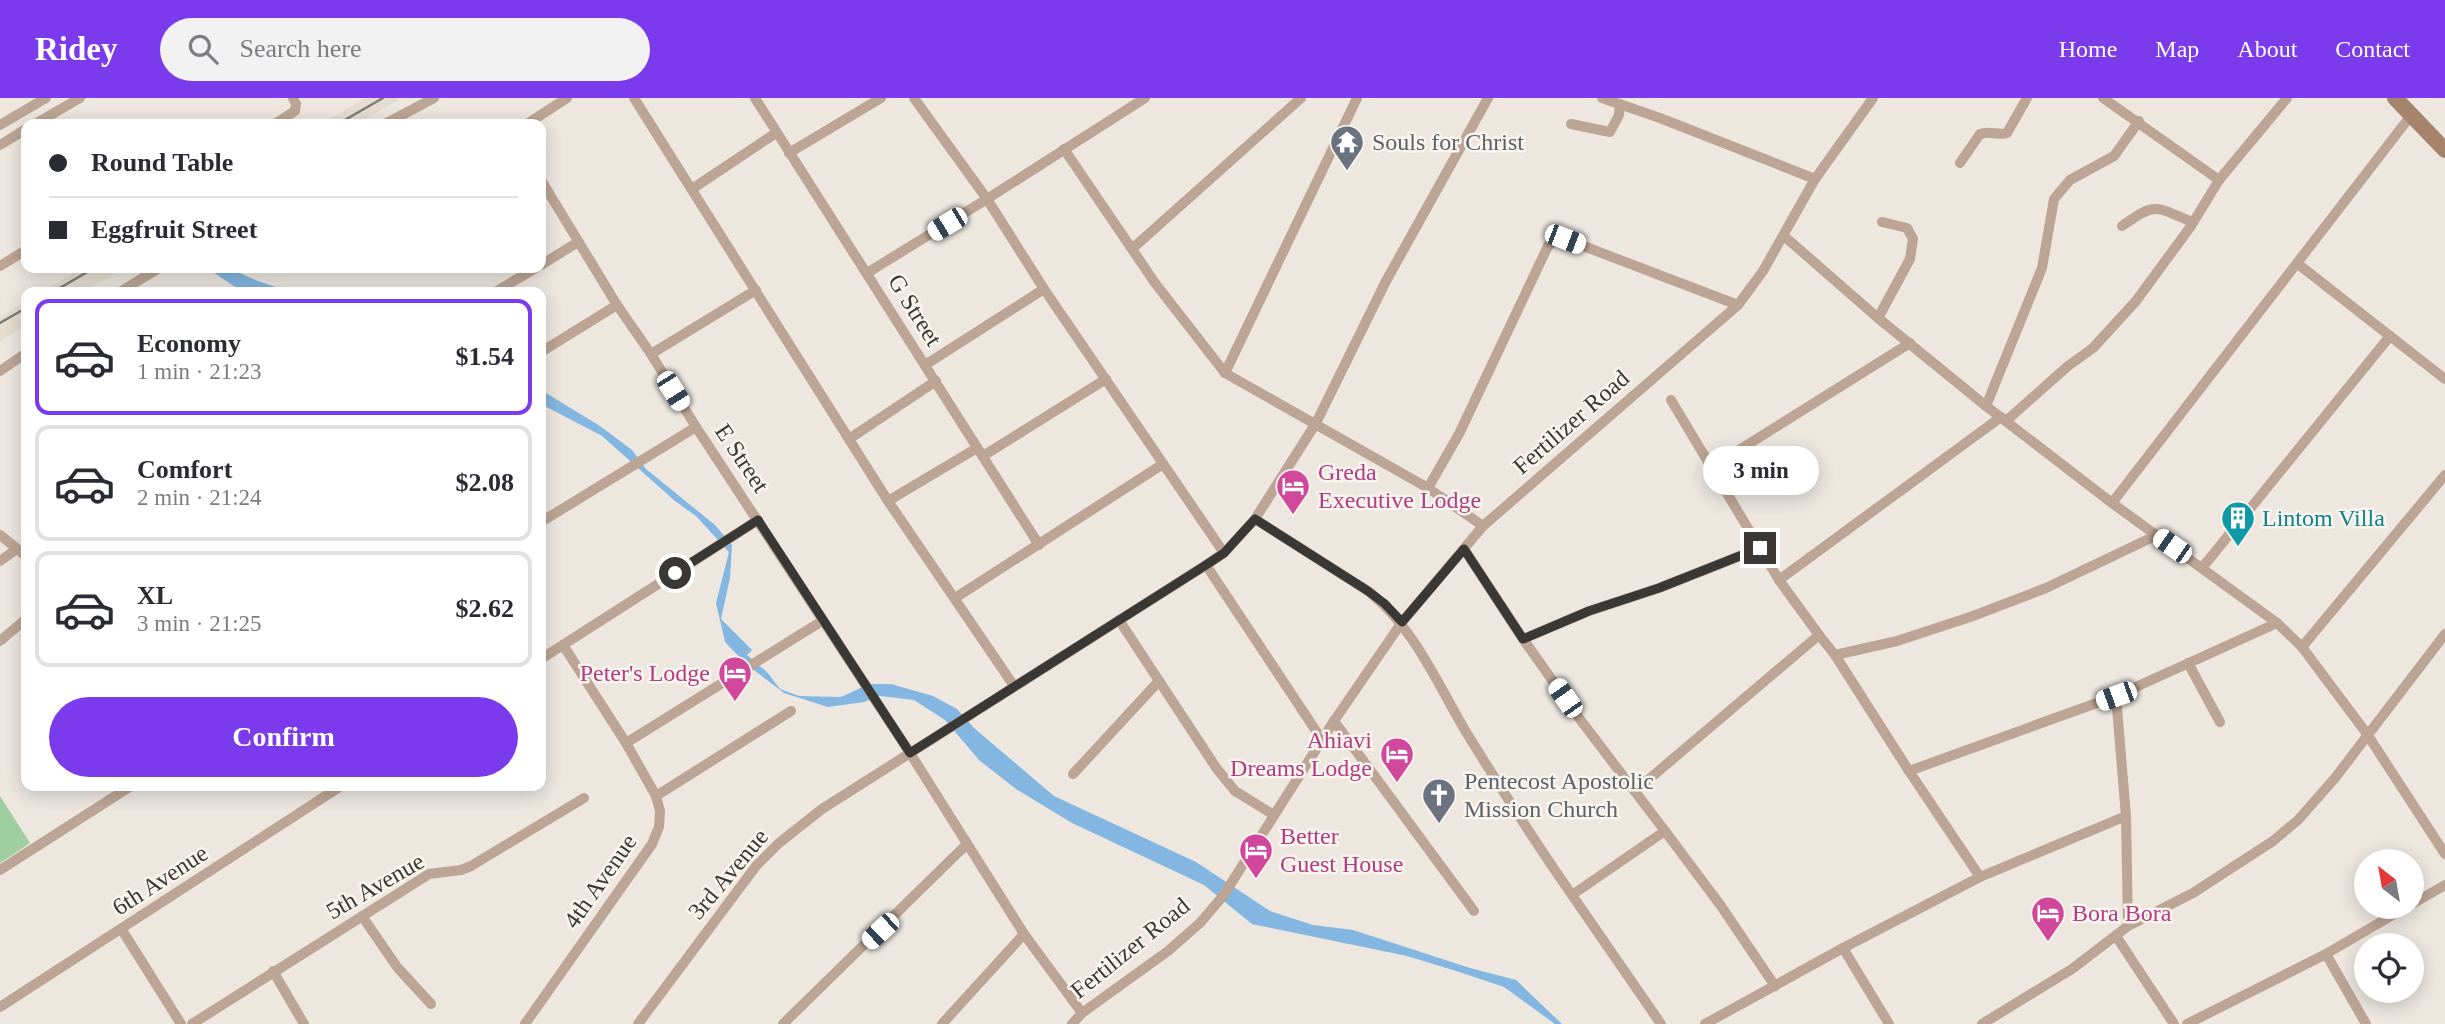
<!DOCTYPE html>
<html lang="en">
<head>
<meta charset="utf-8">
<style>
	:root { --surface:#fff; --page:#f2f2f3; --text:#2b2b33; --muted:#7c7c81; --line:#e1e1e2; --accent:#7c3aed }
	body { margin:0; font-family:Georgia,serif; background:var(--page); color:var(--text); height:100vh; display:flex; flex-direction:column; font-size:26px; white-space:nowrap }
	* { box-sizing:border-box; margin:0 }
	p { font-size:23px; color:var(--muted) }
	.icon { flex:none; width:38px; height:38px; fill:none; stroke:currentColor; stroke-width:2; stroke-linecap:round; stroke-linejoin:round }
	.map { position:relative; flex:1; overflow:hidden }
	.panel { position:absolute; left:21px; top:189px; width:525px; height:504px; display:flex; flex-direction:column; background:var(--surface); border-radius:14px; box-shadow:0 4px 18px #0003 }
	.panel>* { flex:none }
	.top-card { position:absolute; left:21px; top:21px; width:525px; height:154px; border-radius:14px; box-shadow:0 4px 18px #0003; display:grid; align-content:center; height:154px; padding:0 28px; background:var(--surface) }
	.needle { width:46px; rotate:329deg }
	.fabs { position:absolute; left:2354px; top:751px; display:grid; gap:14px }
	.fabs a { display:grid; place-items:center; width:70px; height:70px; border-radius:50%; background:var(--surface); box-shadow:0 4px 18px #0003; font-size:35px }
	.end { position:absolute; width:32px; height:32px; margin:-16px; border:9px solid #3a3835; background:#fff; box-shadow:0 0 0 4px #fff }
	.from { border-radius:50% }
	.bubble { position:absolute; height:49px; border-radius:24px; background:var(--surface); box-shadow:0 4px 18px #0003; font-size:23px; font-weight:700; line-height:49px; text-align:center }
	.car { position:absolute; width:21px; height:42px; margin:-21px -10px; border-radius:9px; box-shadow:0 0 5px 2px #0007; background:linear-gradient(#fff 24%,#345 0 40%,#fff 0 76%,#345 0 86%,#fff 0) }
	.top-card b { display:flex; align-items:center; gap:24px; height:66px; font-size:26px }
	.top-card b+b { border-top:2px solid var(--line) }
	.top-card i { width:18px; height:18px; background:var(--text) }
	ul { padding:12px 0 0; list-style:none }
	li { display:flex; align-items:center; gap:21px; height:116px; margin:0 14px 10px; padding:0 14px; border:4px solid var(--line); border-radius:14px }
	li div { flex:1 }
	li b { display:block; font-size:26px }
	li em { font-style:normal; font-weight:700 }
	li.selected { border-color:var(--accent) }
	li>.icon { width:63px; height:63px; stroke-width:1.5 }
	.cta { display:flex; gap:14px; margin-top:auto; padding:14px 28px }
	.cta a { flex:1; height:80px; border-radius:42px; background:var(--accent); color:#fff; font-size:28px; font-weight:700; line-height:80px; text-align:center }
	header { display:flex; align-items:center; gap:42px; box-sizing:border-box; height:98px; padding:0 35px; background:var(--accent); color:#fff }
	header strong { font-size:33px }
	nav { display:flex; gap:38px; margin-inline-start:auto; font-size:24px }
	.search { width:490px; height:63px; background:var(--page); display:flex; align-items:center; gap:18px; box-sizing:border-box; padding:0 24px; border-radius:38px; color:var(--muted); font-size:26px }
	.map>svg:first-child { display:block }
	.built { fill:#e6ddcf }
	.green { fill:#9ecda0 }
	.water { fill:#83b6e0 }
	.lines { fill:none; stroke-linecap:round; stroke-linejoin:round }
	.street { stroke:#bca594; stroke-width:10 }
	.secondary { stroke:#a6846b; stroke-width:16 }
	.rail { stroke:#7e7b76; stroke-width:2.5 }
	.route { stroke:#3a3835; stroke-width:9 }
	.labels { text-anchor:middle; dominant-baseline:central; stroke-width:5; stroke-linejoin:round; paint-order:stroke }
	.worship-label { font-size:24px; fill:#5b616d; stroke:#faf5ed; text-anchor:start }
	.street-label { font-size:24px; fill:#3a3835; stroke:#faf5ed }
	.hotel-label { font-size:24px; fill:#b23c85; stroke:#faf5ed; text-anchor:start }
	.culture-label { font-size:24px; fill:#0d838f; stroke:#faf5ed; text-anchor:start }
</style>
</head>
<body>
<header>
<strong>Ridey</strong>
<div class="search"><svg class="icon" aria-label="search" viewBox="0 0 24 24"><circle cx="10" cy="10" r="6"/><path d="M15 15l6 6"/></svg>Search here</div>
<nav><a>Home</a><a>Map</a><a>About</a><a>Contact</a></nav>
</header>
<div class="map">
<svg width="2445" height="926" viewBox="0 0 2445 926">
	<rect width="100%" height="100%" fill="#ede7e0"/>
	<g class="built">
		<polygon points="365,0 401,0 357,26 322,26"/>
		<polygon points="82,170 125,170 83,194 41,194"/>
		<polygon points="26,203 26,228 0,243 0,219"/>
	</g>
	<polygon class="green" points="0,698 30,745 0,765"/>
	<g class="water">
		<polygon points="207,170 228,170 258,183 291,194 257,194 235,189"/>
		<polygon points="541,292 600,328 632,352 646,371 715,427 732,447 730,480 721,521 752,552 747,557 767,574 780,591 799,598 841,599 869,586 891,586 933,598 957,611 974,630 1054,698 1196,764 1270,813 1313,827 1353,832 1470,870 1516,882 1562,926 1555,926 1504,889 1456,873 1407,858 1252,826 1204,787 1072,725 1016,691 979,662 945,622 914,602 880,598 864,604 828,609 784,595 746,566 725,544 716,505 729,454 696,418 675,403 602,338 541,306"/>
	</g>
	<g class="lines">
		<g class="street">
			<polyline points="634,0 888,403 1014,588"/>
			<polyline points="755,0 1039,447"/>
			<polyline points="914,0 987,101 1044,191 1224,455"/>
			<polyline points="1602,0 1660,20 1815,81"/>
			<polyline points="2103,0 2219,82"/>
			<polyline points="35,26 80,0"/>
			<polyline points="275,26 295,13 296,6 293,0"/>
			<polyline points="385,26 434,0"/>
			<polyline points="527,26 567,0"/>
			<polyline points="1571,26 1610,34 1619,17 1620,6"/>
			<polyline points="0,27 46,0"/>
			<polyline points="0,47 26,31"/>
			<polyline points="1064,51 1155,185 1225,275 1428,390 1483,428"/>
			<polyline points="789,55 881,0"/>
			<path d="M1960,65l20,-29c10,-4 18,2 27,-1l20,-35"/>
			<polyline points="541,82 617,207 651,256 696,329 910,655 1024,836 1082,915"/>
			<polyline points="692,91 776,35"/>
			<path d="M2122,128c35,-25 32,-19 71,-4"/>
			<polyline points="1784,138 1878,220 1986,308 2112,405 2277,525 2302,549 2367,636 2445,756"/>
			<polyline points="1133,150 1301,0"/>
			<polyline points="2298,166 2445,281"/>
			<polyline points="541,167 578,144"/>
			<polyline points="0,168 26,152"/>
			<polyline points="867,175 987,101 1145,0"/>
			<polyline points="120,194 159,170"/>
			<polyline points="495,194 536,170"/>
			<polyline points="1878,220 1910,161 1913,141 1907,130 1882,124"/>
			<polyline points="541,254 617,207"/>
			<polyline points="651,256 756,192"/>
			<polyline points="925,267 1044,191"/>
			<polyline points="0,273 26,255"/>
			<polyline points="1225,275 1357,0"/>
			<polyline points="1986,308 2042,170 2054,101 2070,82 2114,58 2139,23"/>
			<polyline points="2006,323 2068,268 2093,250 2136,203 2191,128 2219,82 2287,0"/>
			<polyline points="849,341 936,283"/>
			<polyline points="983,358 1106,281"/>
			<polyline points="1712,369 1910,245"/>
			<polyline points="1428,390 1459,336 1548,148 1556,142 1565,141 1738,207"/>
			<polyline points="888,403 977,350"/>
			<polyline points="2112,405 2412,16"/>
			<path d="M1255,421l113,72c46,36 69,92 98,141 34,55 69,110 106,163l93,-64 -86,-113 -56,-79 -59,-90"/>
			<polyline points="541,424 696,329"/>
			<polyline points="0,437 26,458"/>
			<polyline points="0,463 17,451"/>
			<polyline points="2202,470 2390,238"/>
			<polyline points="1779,482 2001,319"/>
			<polyline points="955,500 1163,366"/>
			<polyline points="1119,522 1217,671 1235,693 1274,717"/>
			<polyline points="1819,537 1835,557 1897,543 1973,518 2046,490 2157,437"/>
			<polyline points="1523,541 1589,513 1659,490 1760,450"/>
			<polyline points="0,543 26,521"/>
			<polyline points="2302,549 2445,377"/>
			<polyline points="1835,557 1909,673 2116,598 2277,525"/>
			<polyline points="541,561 758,422"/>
			<polyline points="2188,565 2220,624"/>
			<polyline points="2116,598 2126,718 2128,828"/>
			<polyline points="1334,623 1474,813"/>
			<polyline points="626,645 822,523"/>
			<polyline points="1352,648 1322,642 1206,467 1224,455 1255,421 1316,325 1386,183 1488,0"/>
			<polyline points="1909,673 1980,779"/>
			<polyline points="1073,676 1159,583"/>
			<polyline points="1635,693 1819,537 1779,482 1671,302"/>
			<polyline points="656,698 791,613"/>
			<polyline points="1665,733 1721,808 1775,888"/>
			<polyline points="0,772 131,688"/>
			<polyline points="1572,797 1661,926"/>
			<polyline points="2412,806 2445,787"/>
			<polyline points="362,818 397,869 431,906"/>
			<polyline points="122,832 181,926"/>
			<polyline points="2116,838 2174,926"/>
			<polyline points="1843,850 1889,926"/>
			<polyline points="2326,856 2366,926"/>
			<polyline points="273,873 304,926"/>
			<polyline points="0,909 341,688"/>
			<polyline points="192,926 429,776 461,772 471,768 584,700"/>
			<polyline points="525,926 652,746 659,729 660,713 656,698 626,645 563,547"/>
			<polyline points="638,926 756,768 779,745 822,711 1206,467"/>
			<polyline points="783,926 967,746"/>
			<polyline points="942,926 1024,836"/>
			<polyline points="1072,926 1082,915 1168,853 1200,825 1223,798 1334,623 1402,524 1483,428 1738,207 1763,173 1815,81 1873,0"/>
			<polyline points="1705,926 1843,850 1980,779 2126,718"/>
			<polyline points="1982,926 2072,871 2128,828 2193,795 2273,743 2298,722 2335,680 2445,536"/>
			<polyline points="2187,926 2326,856 2408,808"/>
		</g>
		<polyline class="secondary" points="2395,0 2445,52"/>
		<g class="rail">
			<polyline points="338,26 383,0"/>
			<polyline points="53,194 94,170"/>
			<polyline points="0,225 26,210"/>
		</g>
	</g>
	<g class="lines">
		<polyline class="route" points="675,475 758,422 910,655 1206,467 1224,455 1255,421 1368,493 1385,506 1402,524 1464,451 1523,541 1589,513 1659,490 1760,450"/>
	</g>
	<defs>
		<g id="temple-pin" transform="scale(1.75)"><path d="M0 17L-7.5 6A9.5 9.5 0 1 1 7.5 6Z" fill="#6b7280" stroke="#faf5ed"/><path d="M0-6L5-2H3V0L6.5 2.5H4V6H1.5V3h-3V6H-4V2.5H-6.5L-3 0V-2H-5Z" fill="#fff"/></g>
		<g id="hotel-pin" transform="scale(1.75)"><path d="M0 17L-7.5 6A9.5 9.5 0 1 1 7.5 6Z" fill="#d1479c" stroke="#faf5ed"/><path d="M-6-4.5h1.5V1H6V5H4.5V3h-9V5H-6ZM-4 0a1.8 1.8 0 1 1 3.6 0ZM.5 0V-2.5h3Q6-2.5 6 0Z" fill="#fff"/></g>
		<g id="building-pin" transform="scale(1.75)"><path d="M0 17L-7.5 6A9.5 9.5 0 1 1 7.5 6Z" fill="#0f9aa8" stroke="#faf5ed"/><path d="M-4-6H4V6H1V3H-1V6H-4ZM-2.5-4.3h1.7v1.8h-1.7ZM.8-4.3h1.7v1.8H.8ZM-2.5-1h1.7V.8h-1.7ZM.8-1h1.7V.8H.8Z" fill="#fff"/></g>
		<g id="church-pin" transform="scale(1.75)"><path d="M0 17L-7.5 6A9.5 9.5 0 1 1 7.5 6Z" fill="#6b7280" stroke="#faf5ed"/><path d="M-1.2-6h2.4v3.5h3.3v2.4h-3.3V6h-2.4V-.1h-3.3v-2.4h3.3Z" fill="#fff"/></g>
	</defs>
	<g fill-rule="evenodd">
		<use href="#temple-pin" x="1347" y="44"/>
		<use href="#hotel-pin" x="1293" y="388"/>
		<use href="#building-pin" x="2238" y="420"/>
		<use href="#hotel-pin" x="735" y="575"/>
		<use href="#hotel-pin" x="1397" y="656"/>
		<use href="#church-pin" x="1439" y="697"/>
		<use href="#hotel-pin" x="1256" y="752"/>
		<use href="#hotel-pin" x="2048" y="815"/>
	</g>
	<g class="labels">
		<g class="worship-label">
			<text x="1372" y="44">Souls for Christ</text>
			<text x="1464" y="683">Pentecost Apostolic<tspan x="1464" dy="28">Mission Church</tspan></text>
		</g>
		<g class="street-label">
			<text transform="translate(915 212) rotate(58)">G Street</text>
			<text transform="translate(1571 324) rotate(-41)">Fertilizer Road</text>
			<text transform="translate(742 360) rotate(56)">E Street</text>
			<text transform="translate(728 776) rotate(-50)">3rd Avenue</text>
			<text transform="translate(160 782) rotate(-33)">6th Avenue</text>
			<text transform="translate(600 783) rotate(-55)">4th Avenue</text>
			<text transform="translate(375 788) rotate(-30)">5th Avenue</text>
			<text transform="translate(1130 850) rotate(-39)">Fertilizer Road</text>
		</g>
		<g class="hotel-label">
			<text x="1318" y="374">Greda<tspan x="1318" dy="28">Executive Lodge</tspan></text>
			<text x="710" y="575" text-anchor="end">Peter's Lodge</text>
			<text x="1372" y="642" text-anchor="end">Ahiavi<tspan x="1372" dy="28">Dreams Lodge</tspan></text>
			<text x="1280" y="738">Better<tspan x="1280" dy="28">Guest House</tspan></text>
			<text x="2072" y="815">Bora Bora</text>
		</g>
		<g class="culture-label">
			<text x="2262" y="420">Lintom Villa</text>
		</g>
	</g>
</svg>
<div class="fabs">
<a><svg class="needle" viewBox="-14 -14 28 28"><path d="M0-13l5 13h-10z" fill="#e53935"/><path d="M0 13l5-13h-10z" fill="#7c7c81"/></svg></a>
<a><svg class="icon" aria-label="locate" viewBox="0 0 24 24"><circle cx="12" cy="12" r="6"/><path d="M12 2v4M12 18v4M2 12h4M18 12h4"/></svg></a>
</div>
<i class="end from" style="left:675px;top:475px"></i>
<i class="end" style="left:1760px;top:450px"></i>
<div class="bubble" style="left:1703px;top:348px;width:116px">3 min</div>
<i class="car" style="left:947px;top:126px;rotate:239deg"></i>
<i class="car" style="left:1565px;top:141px;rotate:111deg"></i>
<i class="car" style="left:673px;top:293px;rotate:148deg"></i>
<i class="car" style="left:2172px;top:448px;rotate:305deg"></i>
<i class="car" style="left:2116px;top:598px;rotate:250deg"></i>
<i class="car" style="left:1565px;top:600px;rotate:325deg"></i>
<i class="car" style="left:880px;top:833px;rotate:227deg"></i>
<div class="top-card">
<b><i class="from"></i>Round Table</b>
<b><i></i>Eggfruit Street</b>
</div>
<section class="panel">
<ul>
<li class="selected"><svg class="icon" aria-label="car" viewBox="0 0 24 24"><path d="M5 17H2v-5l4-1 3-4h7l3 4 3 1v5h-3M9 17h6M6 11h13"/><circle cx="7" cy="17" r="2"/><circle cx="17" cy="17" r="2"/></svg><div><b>Economy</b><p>1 min · 21:23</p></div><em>$1.54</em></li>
<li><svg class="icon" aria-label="car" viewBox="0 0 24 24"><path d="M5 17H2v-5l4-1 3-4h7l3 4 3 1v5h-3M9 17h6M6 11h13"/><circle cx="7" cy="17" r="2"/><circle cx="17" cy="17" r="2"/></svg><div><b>Comfort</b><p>2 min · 21:24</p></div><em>$2.08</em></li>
<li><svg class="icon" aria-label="car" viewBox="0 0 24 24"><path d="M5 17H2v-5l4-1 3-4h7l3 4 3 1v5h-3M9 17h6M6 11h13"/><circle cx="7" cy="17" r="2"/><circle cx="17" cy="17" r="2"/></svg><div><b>XL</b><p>3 min · 21:25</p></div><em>$2.62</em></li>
</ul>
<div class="cta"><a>Confirm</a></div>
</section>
</div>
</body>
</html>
